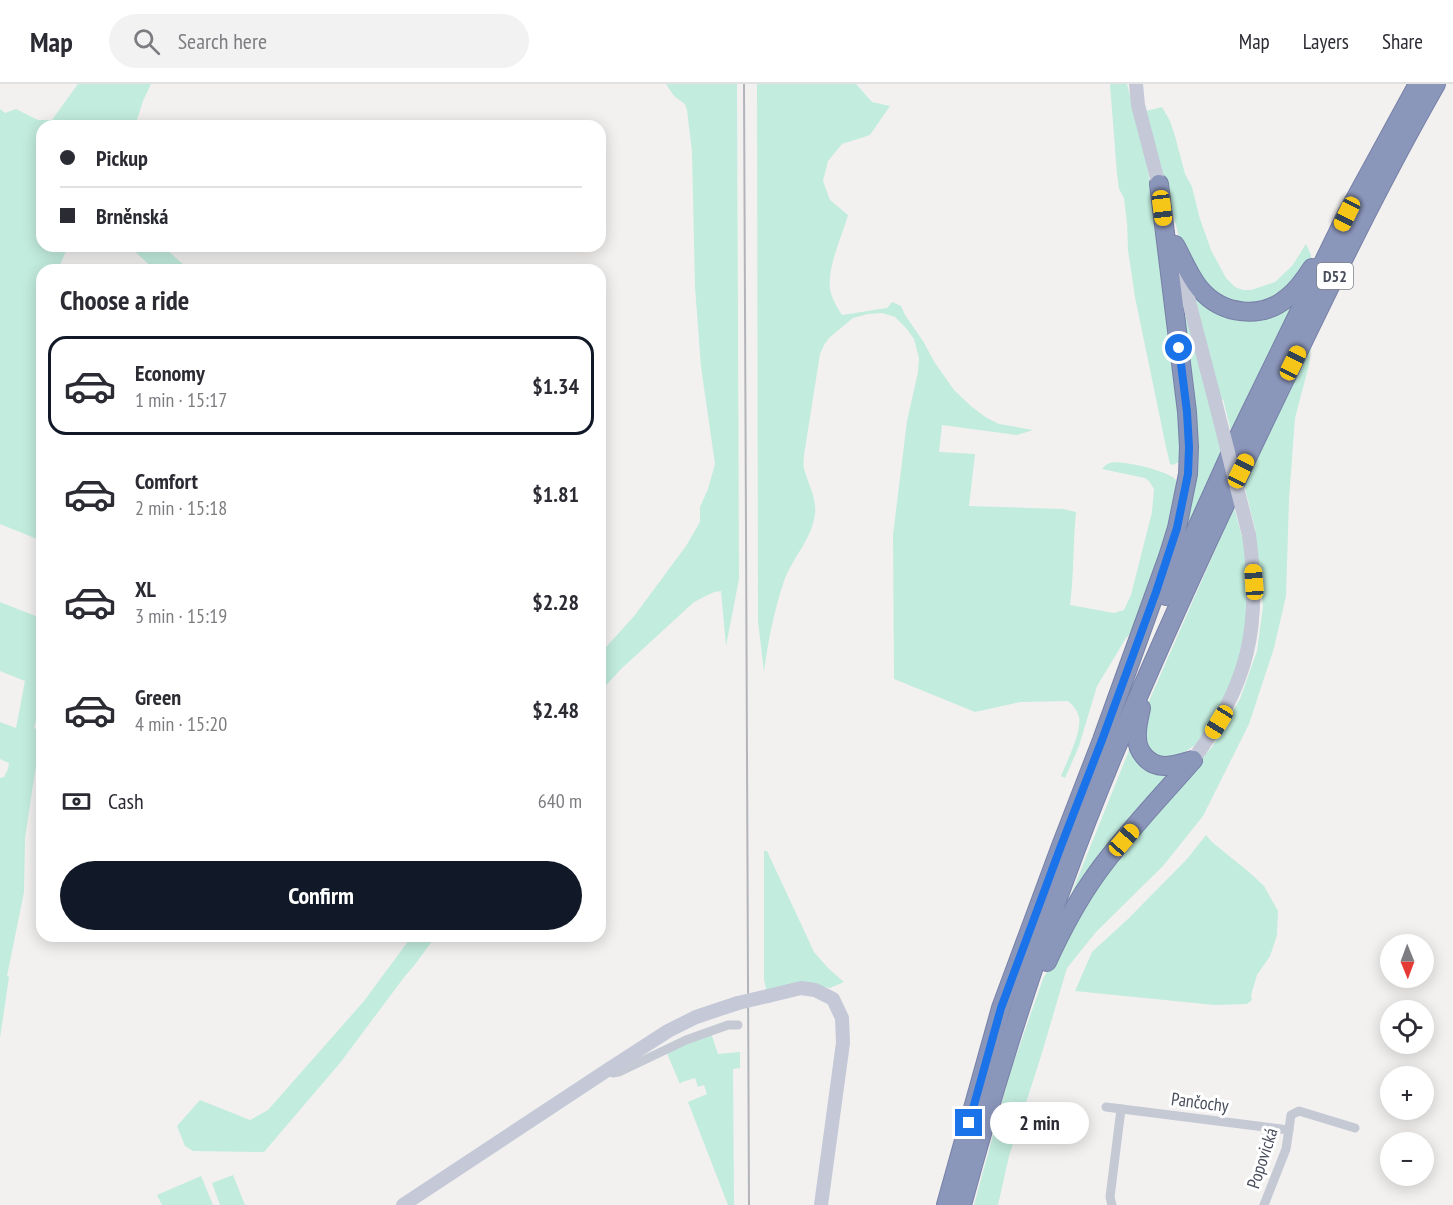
<!DOCTYPE html>
<html lang="en">
<head>
<meta charset="utf-8">
<style>
	:root { --surface:#fff; --page:#f2f2f3; --text:#2b2b33; --muted:#7c7c81; --line:#e1e1e2; --accent:#111827 }
	body { margin:0; font-family:"PT Sans Narrow",sans-serif; background:var(--page); color:var(--text); height:100vh; display:flex; flex-direction:column; font-size:22px; white-space:nowrap }
	* { box-sizing:border-box; margin:0 }
	p { font-size:20px; color:var(--muted) }
	.icon { flex:none; width:33px; height:33px; fill:none; stroke:currentColor; stroke-width:2; stroke-linecap:round; stroke-linejoin:round }
	.map { position:relative; flex:1; overflow:hidden }
	.sheet { position:absolute; left:36px; top:180px; width:570px; height:678px; display:flex; flex-direction:column; background:var(--surface); border-radius:18px; box-shadow:0 3px 15px #0003 }
	.sheet>* { flex:none }
	.top-card { position:absolute; left:36px; top:36px; width:570px; height:132px; border-radius:18px; box-shadow:0 3px 15px #0003; display:grid; align-content:center; height:132px; padding:0 24px; background:var(--surface) }
	.needle { width:39px; rotate:179deg }
	.buttons { position:absolute; left:1380px; top:850px; display:grid; gap:12px }
	.buttons a { display:grid; place-items:center; width:54px; height:54px; border-radius:50%; background:var(--surface); box-shadow:0 3px 15px #0003; font-size:30px }
	.end { position:absolute; width:27px; height:27px; margin:-14px; border:8px solid #1a73e8; background:#fff; box-shadow:0 0 0 3px #fff }
	.from { border-radius:50% }
	.bubble { position:absolute; height:42px; border-radius:21px; background:var(--surface); box-shadow:0 3px 15px #0003; font-size:20px; font-weight:700; line-height:42px; text-align:center }
	.car { position:absolute; width:18px; height:36px; margin:-18px -9px; border-radius:8px; box-shadow:0 0 4px 2px #0007; background:linear-gradient(#f5c518 24%,#345 0 40%,#f5c518 0 76%,#345 0 86%,#f5c518 0) }
	.top-card b { display:flex; align-items:center; gap:21px; height:57px; font-size:22px }
	.top-card b+b { border-top:2px solid var(--line) }
	.top-card i { width:15px; height:15px; background:var(--text) }
	ul { padding:0; list-style:none }
	li { display:flex; align-items:center; gap:18px; height:99px; margin:0 12px 9px; padding:0 12px; border:3px solid transparent; border-radius:18px }
	li div { flex:1 }
	li b { display:block; font-size:22px }
	li em { font-style:normal; font-weight:700 }
	li.selected { border-color:var(--accent) }
	li>.icon { width:54px; height:54px; stroke-width:1.5 }
	h2 { padding:0 24px; font-size:27px; line-height:72px }
	.pay { display:flex; align-items:center; gap:15px; height:66px; padding:0 24px; font-size:22px }
	.pay p { margin-inline-start:auto }
	.cta { display:flex; gap:12px; margin-top:auto; padding:12px 24px }
	.cta a { flex:1; height:69px; border-radius:36px; background:var(--accent); color:#fff; font-size:24px; font-weight:700; line-height:69px; text-align:center }
	header { display:flex; align-items:center; gap:36px; box-sizing:border-box; height:84px; padding:0 30px; background:var(--surface); border-bottom:2px solid var(--line) }
	header strong { font-size:28px }
	nav { display:flex; gap:33px; margin-inline-start:auto; font-size:21px }
	.search { width:420px; height:54px; background:var(--page); display:flex; align-items:center; gap:15px; box-sizing:border-box; padding:0 21px; border-radius:33px; color:var(--muted); font-size:22px }
	.map>svg:first-child { display:block }
	.green { fill:#c2ecde }
	.lines { fill:none; stroke-linecap:round; stroke-linejoin:round }
	.highway-casing { stroke:#7781a7; stroke-width:20 }
	.street { stroke:#c5c9d4; stroke-width:9 }
	.secondary { stroke:#c4c8d7; stroke-width:14 }
	.highway { stroke:#8b96bb; stroke-width:18 }
	.rail { stroke:#b3b4ba; stroke-width:2 }
	.secondary-bridge { stroke:#c4c8d7; stroke-width:14 }
	.route { stroke:#1a73e8; stroke-width:8 }
	.labels { text-anchor:middle; dominant-baseline:central; stroke-width:6; stroke-linejoin:round; paint-order:stroke }
	.shield { fill:#fff; stroke:#80838d; stroke-width:1.5 }
	.shield-label { font-size:16px; font-weight:bold; fill:#494e5c }
	.street-label { font-size:18px; fill:#494e5c; stroke:#fff }
</style>
</head>
<body>
<header>
<strong>Map</strong>
<div class="search"><svg class="icon" aria-label="search" viewBox="0 0 24 24"><circle cx="10" cy="10" r="6"/><path d="M15 15l6 6"/></svg>Search here</div>
<nav><a>Map</a><a>Layers</a><a>Share</a></nav>
</header>
<div class="map">
<svg width="1453" height="1121" viewBox="0 0 1453 1121">
	<rect width="100%" height="100%" fill="#f2f1f0"/>
	<g class="green">
		<polygon points="78,0 151,0 143,17 135,42 42,42 42,162 68,162 58,186 42,186 42,457 0,440 0,25 5,29 16,25 38,36 52,36"/>
		<polygon points="666,0 737,0 739,495 726,562 721,507 714,508 694,518 621,585 600,608 600,570 635,531 686,462 700,438 700,423 708,405 715,380 701,283 695,203 692,68 687,26 685,20 674,12"/>
		<path d="M757,0h99l16,18 18,4 -20,29 -28,9 -14,17 -5,20 7,19 18,15c-6,21 -21,53 -18,74 2,10 7,18 12,26l45,-7 5,-6 9,4 4,9 18,26 12,22 19,27 18,17 15,11 12,6 34,6 -16,5 -75,-10 -3,27 36,2 -6,52 94,3 13,3c-3,31 -2,62 -6,93l44,8 10,-3 7,-15 21,-83 2,-23 -5,-8 -4,-3 -43,-9c3,-3 4,-5 8,-6 9,-4 58,8 65,16 5,5 5,11 6,18l-45,131 -10,10 -29,48 -18,60 -14,32 -4,-2c6,-15 21,-44 18,-59 -2,-7 -6,-12 -11,-16l-48,1 -45,10 -81,-33 -1,-144 14,-114 11,-49 1,-14 -5,-19 -8,-11 -11,-11 -13,-4 -14,1 -15,4 -24,20 -5,7 -4,9 -16,101c0,4 -1,9 0,14 4,14 13,30 11,45 -3,25 -22,43 -31,67 -10,30 -16,60 -20,91l-6,-51z"/>
		<polygon points="1110,0 1127,0 1148,86 1183,311 1179,378 1173,381 1170,380 1166,363 1135,213 1128,166 1127,139 1124,114 1119,105 1117,90"/>
		<polygon points="1162,23 1170,37 1175,52 1185,90 1192,103 1200,135 1211,166 1226,194 1235,203 1243,206 1251,206 1275,198 1292,182 1306,160 1311,171 1311,177 1271,220 1224,219 1192,186 1179,153 1146,27"/>
		<polygon points="129,162 163,162 189,186 155,186"/>
		<polygon points="1192,202 1228,231 1298,212 1232,351 1223,315 1221,316"/>
		<polygon points="1180,209 1210,318 1209,319 1222,373 1182,459"/>
		<polygon points="1312,257 1309,281 1295,334 1289,415 1286,512 1274,564 1249,640 1203,732 1163,782 1096,848 1067,884 1041,972 1009,1072 998,1121 974,1121 1010,989 1043,895 1084,817 1159,724 1212,663 1240,615 1257,567 1263,522 1254,450 1256,449 1244,400"/>
		<polygon points="1234,423 1242,453 1243,453 1248,497 1245,555 1235,590 1215,634 1195,661 1176,674 1159,676 1148,669 1142,633"/>
		<polygon points="0,518 38,533 42,526 42,612 34,644 41,648 25,754 24,808 7,892 9,893 0,954 0,694 4,693 8,685 9,679 0,675 0,638 16,644 25,597 0,587"/>
		<polygon points="1132,659 1183,684 1078,812 1070,813"/>
		<polygon points="1206,751 1212,758 1250,789 1264,802 1278,827 1277,851 1270,872 1257,891 1251,911 1252,916 1247,920 1215,921 1075,907 1092,868 1129,834 1187,775"/>
		<polygon points="764,767 767,767 814,868 828,884 844,898 830,904 805,900 767,908 764,896"/>
		<polygon points="412,852 436,852 413,883 405,892 340,979 264,1068 193,1067 185,1062 177,1042 200,1016 250,1036 268,1026 364,917"/>
		<polygon points="711,949 718,970 740,968 740,984 733,985 734,1121 728,1121 688,1018 707,1010 704,1001 698,1003 695,994 682,998 680,1000 666,967"/>
		<polygon points="233,1091 245,1121 220,1121 212,1099"/>
		<polygon points="201,1092 213,1121 162,1121 157,1111"/>
	</g>
	<g class="lines">
		<g class="highway-casing">
			<g id="highway">
				<path d="M1175,161c8,14 14,31 25,44 22,26 62,31 88,8 10,-8 17,-18 24,-29"/>
				<polyline points="1166,512 1234,362 1347,130 1418,0"/>
				<path d="M1141,624c-2,10 -5,20 -4,30 0,6 2,12 7,18 13,16 32,9 49,4"/>
				<path d="M1047,878c14,-31 30,-61 50,-89 29,-40 64,-76 96,-113"/>
				<polyline points="946,1121 1001,924 1061,762 1102,656 1168,473 1177,444 1188,390 1189,363 1187,328 1159,100"/>
				<path d="M962,1121c41,-152 90,-302 150,-447 50,-119 104,-236 160,-352 52,-108 104,-217 164,-322"/>
			</g>
		</g>
		<g class="street">
			<polyline points="609,985 613,989 619,988 686,956 728,941 738,941"/>
			<polyline points="1106,1023 1289,1046"/>
			<polyline points="1112,1121 1110,1113 1121,1025"/>
			<polyline points="1264,1121 1286,1065 1291,1031 1299,1027 1355,1044"/>
		</g>
		<g class="secondary">
			<polyline points="1136,0 1138,21 1161,109"/>
			<polyline points="1180,183 1215,317"/>
			<path d="M1193,676c55,-75 69,-133 56,-225"/>
			<polyline points="768,912 801,904 815,906 833,915 842,934 843,959 821,1121"/>
			<polyline points="403,1121 609,985 668,947 696,933 738,919"/>
		</g>
		<use href="#highway" class="highway"/>
		<polyline class="rail" points="744,0 749,1121"/>
		<g class="secondary-bridge">
			<polyline points="1215,317 1249,451"/>
			<polyline points="738,919 768,912"/>
		</g>
	</g>
	<g class="lines">
		<polyline class="route" points="969,1039 1001,924 1061,762 1102,656 1156,508 1177,444 1188,390 1189,363 1187,328 1179,264"/>
	</g>
	<g class="labels">
		<rect class="shield" x="1317" y="179" width="36" height="26" rx="4.5"/>
		<g class="shield-label">
			<text x="1335" y="192">D52</text>
		</g>
		<g class="street-label">
			<text transform="translate(1200 1018) rotate(7)">Pančochy</text>
			<text transform="translate(1262 1074) rotate(-72)">Popovická</text>
		</g>
	</g>
</svg>
<div class="buttons">
<a><svg class="needle" viewBox="-14 -14 28 28"><path d="M0-13l5 13h-10z" fill="#e53935"/><path d="M0 13l5-13h-10z" fill="#7c7c81"/></svg></a>
<a><svg class="icon" aria-label="locate" viewBox="0 0 24 24"><circle cx="12" cy="12" r="6"/><path d="M12 2v4M12 18v4M2 12h4M18 12h4"/></svg></a>
<a>+</a>
<a>−</a>
</div>
<i class="end from" style="left:1179px;top:264px"></i>
<i class="end" style="left:969px;top:1039px"></i>
<div class="bubble" style="left:990px;top:1018px;width:99px">2 min</div>
<i class="car" style="left:1162px;top:124px;rotate:173deg"></i>
<i class="car" style="left:1347px;top:130px;rotate:206deg"></i>
<i class="car" style="left:1293px;top:279px;rotate:26deg"></i>
<i class="car" style="left:1241px;top:387px;rotate:26deg"></i>
<i class="car" style="left:1254px;top:498px;rotate:356deg"></i>
<i class="car" style="left:1219px;top:638px;rotate:212deg"></i>
<i class="car" style="left:1124px;top:756px;rotate:41deg"></i>
<div class="top-card">
<b><i class="from"></i>Pickup</b>
<b><i></i>Brněnská</b>
</div>
<section class="sheet">
<h2>Choose a ride</h2>
<ul>
<li class="selected"><svg class="icon" aria-label="car" viewBox="0 0 24 24"><path d="M5 17H2v-5l4-1 3-4h7l3 4 3 1v5h-3M9 17h6M6 11h13"/><circle cx="7" cy="17" r="2"/><circle cx="17" cy="17" r="2"/></svg><div><b>Economy</b><p>1 min · 15:17</p></div><em>$1.34</em></li>
<li><svg class="icon" aria-label="car" viewBox="0 0 24 24"><path d="M5 17H2v-5l4-1 3-4h7l3 4 3 1v5h-3M9 17h6M6 11h13"/><circle cx="7" cy="17" r="2"/><circle cx="17" cy="17" r="2"/></svg><div><b>Comfort</b><p>2 min · 15:18</p></div><em>$1.81</em></li>
<li><svg class="icon" aria-label="car" viewBox="0 0 24 24"><path d="M5 17H2v-5l4-1 3-4h7l3 4 3 1v5h-3M9 17h6M6 11h13"/><circle cx="7" cy="17" r="2"/><circle cx="17" cy="17" r="2"/></svg><div><b>XL</b><p>3 min · 15:19</p></div><em>$2.28</em></li>
<li><svg class="icon" aria-label="car" viewBox="0 0 24 24"><path d="M5 17H2v-5l4-1 3-4h7l3 4 3 1v5h-3M9 17h6M6 11h13"/><circle cx="7" cy="17" r="2"/><circle cx="17" cy="17" r="2"/></svg><div><b>Green</b><p>4 min · 15:20</p></div><em>$2.48</em></li>
</ul>
<div class="pay"><svg class="icon" aria-label="cash" viewBox="0 0 24 24"><path d="M3 7h18v10H3z"/><circle cx="12" cy="12" r="2"/></svg>Cash<p>640 m</p></div>
<div class="cta"><a>Confirm</a></div>
</section>
</div>
</body>
</html>
